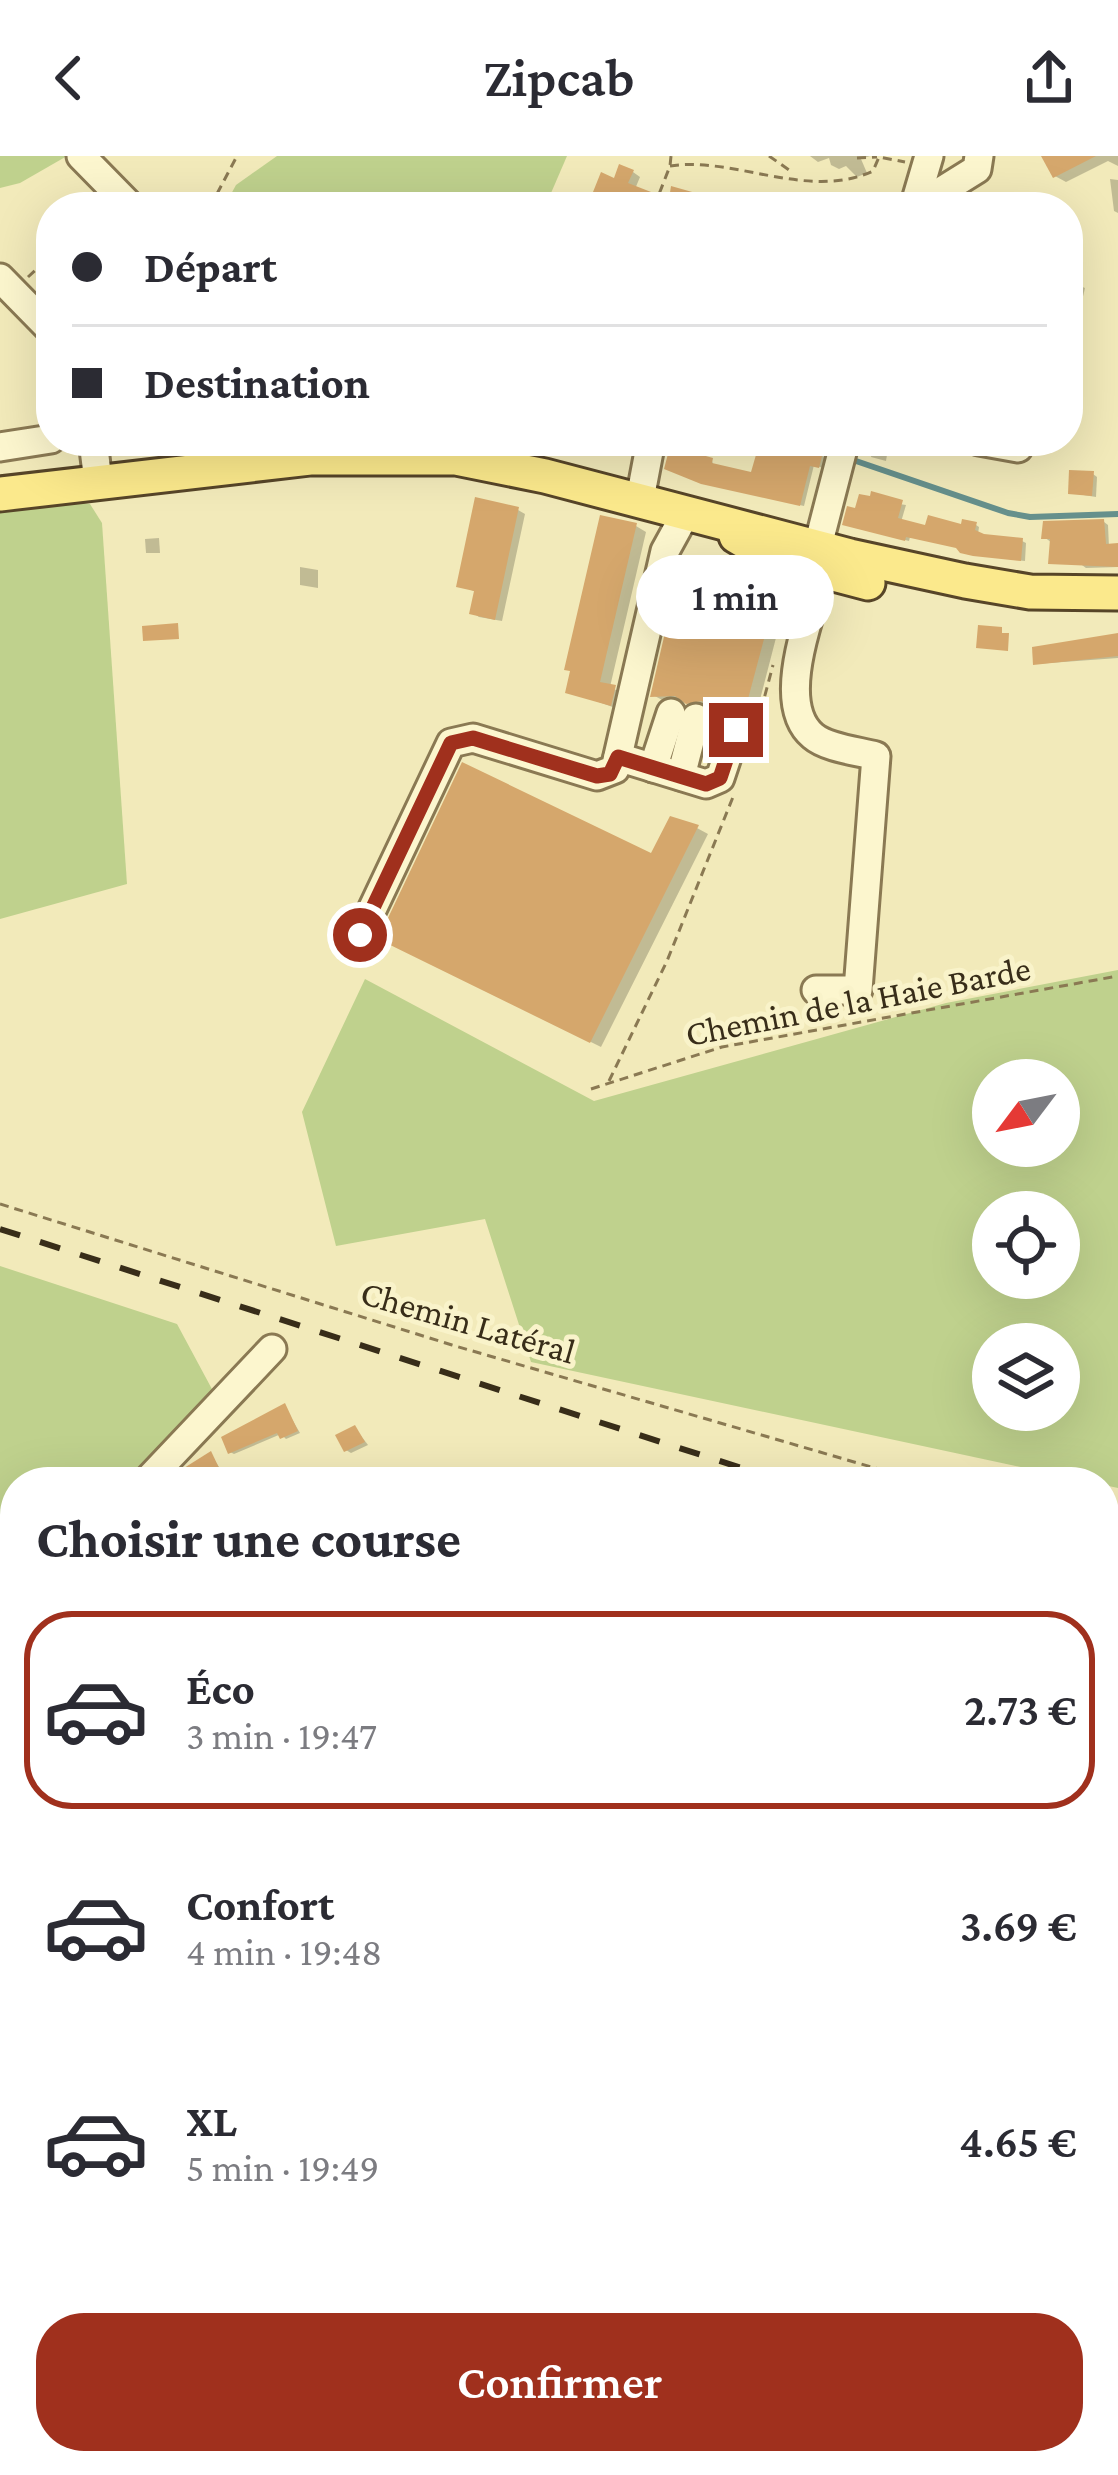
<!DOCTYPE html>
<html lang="fr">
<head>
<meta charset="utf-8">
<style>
	:root { --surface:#fff; --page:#f2f2f3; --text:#2b2b33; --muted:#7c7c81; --line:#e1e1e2; --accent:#a0301d }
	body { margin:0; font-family:"Crimson Pro",serif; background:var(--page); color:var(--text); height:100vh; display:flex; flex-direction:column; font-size:45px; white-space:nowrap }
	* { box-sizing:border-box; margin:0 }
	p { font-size:39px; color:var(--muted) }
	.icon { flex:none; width:66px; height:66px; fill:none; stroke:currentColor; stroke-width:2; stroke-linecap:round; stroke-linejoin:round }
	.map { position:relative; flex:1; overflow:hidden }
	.panel { position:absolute; left:0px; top:1311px; width:1119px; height:1008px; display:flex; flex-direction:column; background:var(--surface); border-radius:48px 48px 0 0; box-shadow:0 12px 48px #0002 }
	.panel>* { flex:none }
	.hud { position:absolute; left:36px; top:36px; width:1047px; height:264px; border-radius:48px; box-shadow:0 12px 48px #0002; display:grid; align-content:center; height:264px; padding:0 36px; background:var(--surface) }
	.needle { width:78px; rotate:238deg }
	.fabs { position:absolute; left:972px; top:903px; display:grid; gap:24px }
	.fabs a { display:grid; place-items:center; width:108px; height:108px; border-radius:50%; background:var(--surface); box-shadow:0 12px 48px #0002; font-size:60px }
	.end { position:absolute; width:54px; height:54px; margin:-27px; border:15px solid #a0301d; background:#fff; box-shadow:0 0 0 6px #fff }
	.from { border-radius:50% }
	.bubble { position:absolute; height:84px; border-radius:42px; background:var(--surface); box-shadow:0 12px 48px #0002; font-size:39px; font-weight:600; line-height:84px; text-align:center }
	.hud b { display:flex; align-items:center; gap:42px; height:114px; font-size:45px }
	.hud b+b { border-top:3px solid var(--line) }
	.hud i { width:30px; height:30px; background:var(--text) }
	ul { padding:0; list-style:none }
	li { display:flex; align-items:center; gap:36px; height:198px; margin:0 24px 18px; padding:0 12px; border:6px solid transparent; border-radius:48px }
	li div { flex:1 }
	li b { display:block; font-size:45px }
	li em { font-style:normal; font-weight:600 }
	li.selected { border-color:var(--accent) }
	li>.icon { width:108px; height:108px; stroke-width:1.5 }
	h2 { padding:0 36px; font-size:54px; line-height:144px }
	.button { display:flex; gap:24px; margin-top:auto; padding:24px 36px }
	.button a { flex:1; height:138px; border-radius:48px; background:var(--accent); color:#fff; font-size:48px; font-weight:600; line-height:138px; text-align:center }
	header { display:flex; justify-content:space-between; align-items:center; height:156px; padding:0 36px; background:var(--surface); font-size:54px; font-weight:600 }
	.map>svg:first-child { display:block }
	.green { fill:#bfd18d; fill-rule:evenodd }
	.shadow { fill:#0003 }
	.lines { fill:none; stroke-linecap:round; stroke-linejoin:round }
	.stream { stroke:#66908c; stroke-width:6 }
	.building { fill:#d5a76c }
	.minor-casing { stroke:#8a7953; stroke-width:33 }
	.major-casing { stroke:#574528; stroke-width:39 }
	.path { stroke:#8a7953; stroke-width:3; stroke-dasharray:9 6; stroke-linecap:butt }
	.minor { stroke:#fcf6ce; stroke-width:27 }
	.major { stroke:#fbe98c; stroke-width:33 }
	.rail { stroke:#382d19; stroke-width:6; stroke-dasharray:21 21; stroke-linecap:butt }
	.route { stroke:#a0301d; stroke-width:15 }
	.labels { text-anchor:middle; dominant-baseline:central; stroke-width:10; stroke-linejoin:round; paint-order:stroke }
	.street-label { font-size:36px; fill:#382d19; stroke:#f9f3ca }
</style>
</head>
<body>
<header><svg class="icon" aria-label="back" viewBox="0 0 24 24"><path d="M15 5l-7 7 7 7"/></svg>Zipcab<svg class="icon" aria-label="share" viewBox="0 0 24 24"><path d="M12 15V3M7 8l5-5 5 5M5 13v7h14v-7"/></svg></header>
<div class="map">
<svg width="1118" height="2319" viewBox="0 0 1118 2319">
	<rect width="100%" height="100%" fill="#f2eaba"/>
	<g class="green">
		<polygon points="0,0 67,0 20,27 0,32"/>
		<polygon points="277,0 567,0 545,51 224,51 236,29"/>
		<polygon points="115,285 307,285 116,300"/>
		<polygon points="68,344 90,348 102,367 127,728 0,763 0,354"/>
		<path d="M1118,814v518l-587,-126 -46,-143 -149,27 -34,-134 63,-133 229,122 352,-98zM993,924h66v66h-66zM993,1056h66v66h-66zM993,1188h66v66h-66z"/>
		<polygon points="0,1110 177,1168 213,1235 130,1326 15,1326 15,1385 0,1365"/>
		<polygon points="0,2119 15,2128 15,2304 259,2304 257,2314 251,2319 0,2319"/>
		<polygon points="513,2304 644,2304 628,2319 538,2319"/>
	</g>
	<g class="shadow">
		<polygon points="810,0 870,0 861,3 867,17 857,21 846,10 839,13 831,9 829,2 818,6"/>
		<polygon points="1044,0 1118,0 1118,10 1108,5 1066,26 1055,20"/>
		<polygon points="633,16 640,21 635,33 657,51 590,51 615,26"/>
		<polygon points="1110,23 1118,24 1118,57 1114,55"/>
		<polygon points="859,44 877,48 881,50 856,51"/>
		<polygon points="1068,125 1085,132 1074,179 1068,178"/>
		<polygon points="586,285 600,285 595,300 583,295"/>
		<polygon points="763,285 791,292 794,285 818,285 815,298 826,301 823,312 814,309 804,350 708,328 712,305 714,311 753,320"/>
		<polygon points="873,291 888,293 886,305 871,301"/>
		<polygon points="1093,318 1097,321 1096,341 1071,337"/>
		<polygon points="872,344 906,349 901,366 927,373 976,369 979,371 978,378 1022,385 1026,387 1025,405 967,398 960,392 910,381 909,385 849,370 857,356"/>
		<polygon points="518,354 525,358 502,465 479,461 472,456 476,436 459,429"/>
		<polygon points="1104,366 1108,369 1109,391 1118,390 1118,411 1086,412 1044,381"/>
		<polygon points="636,370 646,376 610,531 624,538 621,554 568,535 573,515"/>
		<polygon points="159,382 160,397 146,397 145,383"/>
		<polygon points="300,411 318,414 318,432 300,429"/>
		<polygon points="774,441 785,447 755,563 727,562 711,550 700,552 686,544 664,545 653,539"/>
		<polygon points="1118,479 1118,502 1036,508"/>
		<polygon points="697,672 708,678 601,891 393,788 652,701"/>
		<polygon points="285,1251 300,1277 286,1283 281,1278 234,1298 230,1296"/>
		<polygon points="355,1272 368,1289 351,1297 346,1294"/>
		<polygon points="211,1299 223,1317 203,1326 194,1325 188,1313"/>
		<polygon points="525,1317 550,1326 522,1326"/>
		<polygon points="0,1493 15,1511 0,1521"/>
		<polygon points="1104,1526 1111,1536 1118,1532 1118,1550 1104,1557"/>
		<polygon points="0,1601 15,1622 3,1630 0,1629"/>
		<polygon points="15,1836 15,1871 0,1882 0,1847"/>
		<polygon points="1107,1844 1118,1856 1118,1864 1112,1868 1104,1861"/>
		<polygon points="0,1916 10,1927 0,1934"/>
		<polygon points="0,2004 15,2019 15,2033 9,2041 0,2041"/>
		<polygon points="1104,2017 1110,2028 1118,2029 1118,2034 1104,2034"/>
		<polygon points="1118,2077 1118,2106 1104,2111 1104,2082"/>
		<polygon points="1118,2144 1118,2169 1104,2172 1104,2148"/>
		<polygon points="1118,2298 1118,2319 1111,2319 1106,2301"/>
		<polygon points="961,2304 983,2304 996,2319 975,2319"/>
		<polygon points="1038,2304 1059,2307 1062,2319 1042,2319"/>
	</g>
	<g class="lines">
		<polyline class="stream" points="856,305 1008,357 1030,361 1118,358"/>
	</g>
	<g class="building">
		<polygon points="1041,0 1096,0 1053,22"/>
		<polygon points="619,8 634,14 628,27 669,43 671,30 731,47 730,51 587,51 601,16 614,22"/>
		<polygon points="760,285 823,296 819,312 810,310 800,350 701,328 664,313 670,290 713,302 712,307 751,316"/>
		<polygon points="1069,314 1094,315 1092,340 1068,338"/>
		<polygon points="871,335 903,344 898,362 925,369 928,359 961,368 962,363 977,366 975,374 984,378 1023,382 1021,405 973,400 960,397 956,392 906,381 905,385 842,369 847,350 855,352 859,338 870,340"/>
		<polygon points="475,341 519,351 495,464 469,458 474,435 456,431"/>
		<polygon points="600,359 637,367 600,526 616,529 611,550 565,537 570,515 564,514"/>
		<polygon points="1104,363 1106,388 1118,387 1118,411 1048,408 1050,383 1041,383 1043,365"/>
		<polygon points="680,412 776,438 744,558 734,556 724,560 713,557 702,545 686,548 675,540 650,541"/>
		<polygon points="178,467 179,483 143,485 142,470"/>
		<polygon points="978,469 1002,471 1002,477 1009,477 1008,495 976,492"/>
		<polygon points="1118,477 1118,500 1033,509 1032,491"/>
		<polygon points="462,606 651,697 670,660 699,669 590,887 378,783"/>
		<polygon points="285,1247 298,1275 280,1283 277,1277 228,1298 221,1281"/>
		<polygon points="355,1269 365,1286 344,1296 335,1279"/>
		<polygon points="211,1295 220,1314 191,1326 184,1312"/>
		<polygon points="0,1517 15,1541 15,1560 0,1569"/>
		<polygon points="1118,1648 1118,1682 1104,1694 1104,1659"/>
		<polygon points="1104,1878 1118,1900 1118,1950 1104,1928"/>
		<polygon points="334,2304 377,2304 392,2319 348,2319"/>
	</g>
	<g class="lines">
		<g class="minor-casing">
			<g id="minor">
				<polyline points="81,0 131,51"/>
				<polyline points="914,51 929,0"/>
				<polyline points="916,51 977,13 979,0"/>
				<polyline points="0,122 51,174"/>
				<polyline points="93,285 98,325"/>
				<polyline points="979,285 1018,292"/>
				<polyline points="0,291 51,283"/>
				<polyline points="640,343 651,285"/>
				<polyline points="813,409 845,285"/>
				<polyline points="618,601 706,628 720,622 736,574"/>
				<polyline points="653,612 671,557"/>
				<polyline points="681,620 696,562"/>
				<polyline points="360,779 451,587 473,582 597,620 615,613 665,395 687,355"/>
				<path d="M816,834h42l18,-234c-19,-5 -49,-8 -63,-20 -43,-36 5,-138 15,-182"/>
				<polyline points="146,1326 272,1193"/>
				<polyline points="0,1461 15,1448"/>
				<polyline points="1104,1607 1118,1595"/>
				<polyline points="0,1706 15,1733"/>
				<polyline points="0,1799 15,1789"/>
				<polyline points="1104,1967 1118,2010"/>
				<polyline points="1104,2059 1118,2054"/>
				<polyline points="0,2102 15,2111"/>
				<polyline points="1104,2188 1118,2184"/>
				<polyline points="0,2242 15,2237"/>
				<polyline points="261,2304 277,2309"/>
				<polyline points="305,2304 310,2319"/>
				<polyline points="1009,2304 1022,2319"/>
			</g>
		</g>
		<g class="major-casing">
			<g id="major">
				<polyline points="0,338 310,302 456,302 545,320 850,400 965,425 1030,436 1118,437"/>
				<polyline points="736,380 773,402 868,427"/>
			</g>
		</g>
		<g class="path">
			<polyline points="769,0 792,16"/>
			<polyline points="857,2 877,1"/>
			<path d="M670,10c65,-10 138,35 203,5l6,-14 26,5"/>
			<polyline points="210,51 237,0"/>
			<polyline points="654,51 670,10 671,0"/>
			<polyline points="28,121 51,100"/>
			<polyline points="757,569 773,509"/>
			<polyline points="609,925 667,805 733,641"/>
			<polyline points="591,933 722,891 1118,820"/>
			<polyline points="0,1048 452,1189 923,1326"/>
			<polyline points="1104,1344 1118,1346"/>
			<polyline points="0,1410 15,1413"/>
			<polyline points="1104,1878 1118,1869"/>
			<polyline points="640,2319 660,2304"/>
		</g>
		<use href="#minor" class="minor"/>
		<use href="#major" class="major"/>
		<g class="rail">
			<polyline points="0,1073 785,1326"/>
			<polyline points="1104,1430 1118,1435"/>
		</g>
	</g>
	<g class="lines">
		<polyline class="route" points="360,779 451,587 473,582 597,620 610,618 618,601 706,628 720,622 736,574"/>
	</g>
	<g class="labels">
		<g class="street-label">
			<text transform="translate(858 845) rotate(-11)">Chemin de la Haie Barde</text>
			<text transform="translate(468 1166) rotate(16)">Chemin Latéral</text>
		</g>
	</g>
</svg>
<div class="fabs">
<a><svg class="needle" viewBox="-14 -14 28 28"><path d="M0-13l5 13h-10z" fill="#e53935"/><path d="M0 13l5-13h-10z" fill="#7c7c81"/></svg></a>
<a><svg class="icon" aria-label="locate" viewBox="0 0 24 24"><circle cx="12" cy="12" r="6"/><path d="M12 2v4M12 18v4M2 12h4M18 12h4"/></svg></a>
<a><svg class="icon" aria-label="layers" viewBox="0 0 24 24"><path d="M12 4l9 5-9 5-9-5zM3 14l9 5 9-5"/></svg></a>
</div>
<i class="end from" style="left:360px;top:779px"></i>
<i class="end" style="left:736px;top:574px"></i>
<div class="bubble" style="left:636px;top:399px;width:198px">1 min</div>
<div class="hud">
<b><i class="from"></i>Départ</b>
<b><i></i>Destination</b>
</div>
<section class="panel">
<h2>Choisir une course</h2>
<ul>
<li class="selected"><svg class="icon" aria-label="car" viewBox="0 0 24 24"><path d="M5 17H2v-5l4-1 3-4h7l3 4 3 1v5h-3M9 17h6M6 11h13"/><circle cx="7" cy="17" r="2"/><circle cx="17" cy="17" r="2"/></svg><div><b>Éco</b><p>3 min · 19:47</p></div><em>2.73 €</em></li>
<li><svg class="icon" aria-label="car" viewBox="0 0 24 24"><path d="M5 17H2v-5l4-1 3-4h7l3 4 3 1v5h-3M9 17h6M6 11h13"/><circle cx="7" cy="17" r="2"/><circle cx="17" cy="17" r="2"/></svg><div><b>Confort</b><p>4 min · 19:48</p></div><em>3.69 €</em></li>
<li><svg class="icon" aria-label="car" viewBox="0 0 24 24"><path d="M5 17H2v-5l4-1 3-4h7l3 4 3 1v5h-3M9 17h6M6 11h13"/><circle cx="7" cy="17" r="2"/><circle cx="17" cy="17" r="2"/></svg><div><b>XL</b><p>5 min · 19:49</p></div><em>4.65 €</em></li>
</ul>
<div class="button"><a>Confirmer</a></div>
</section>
</div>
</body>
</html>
